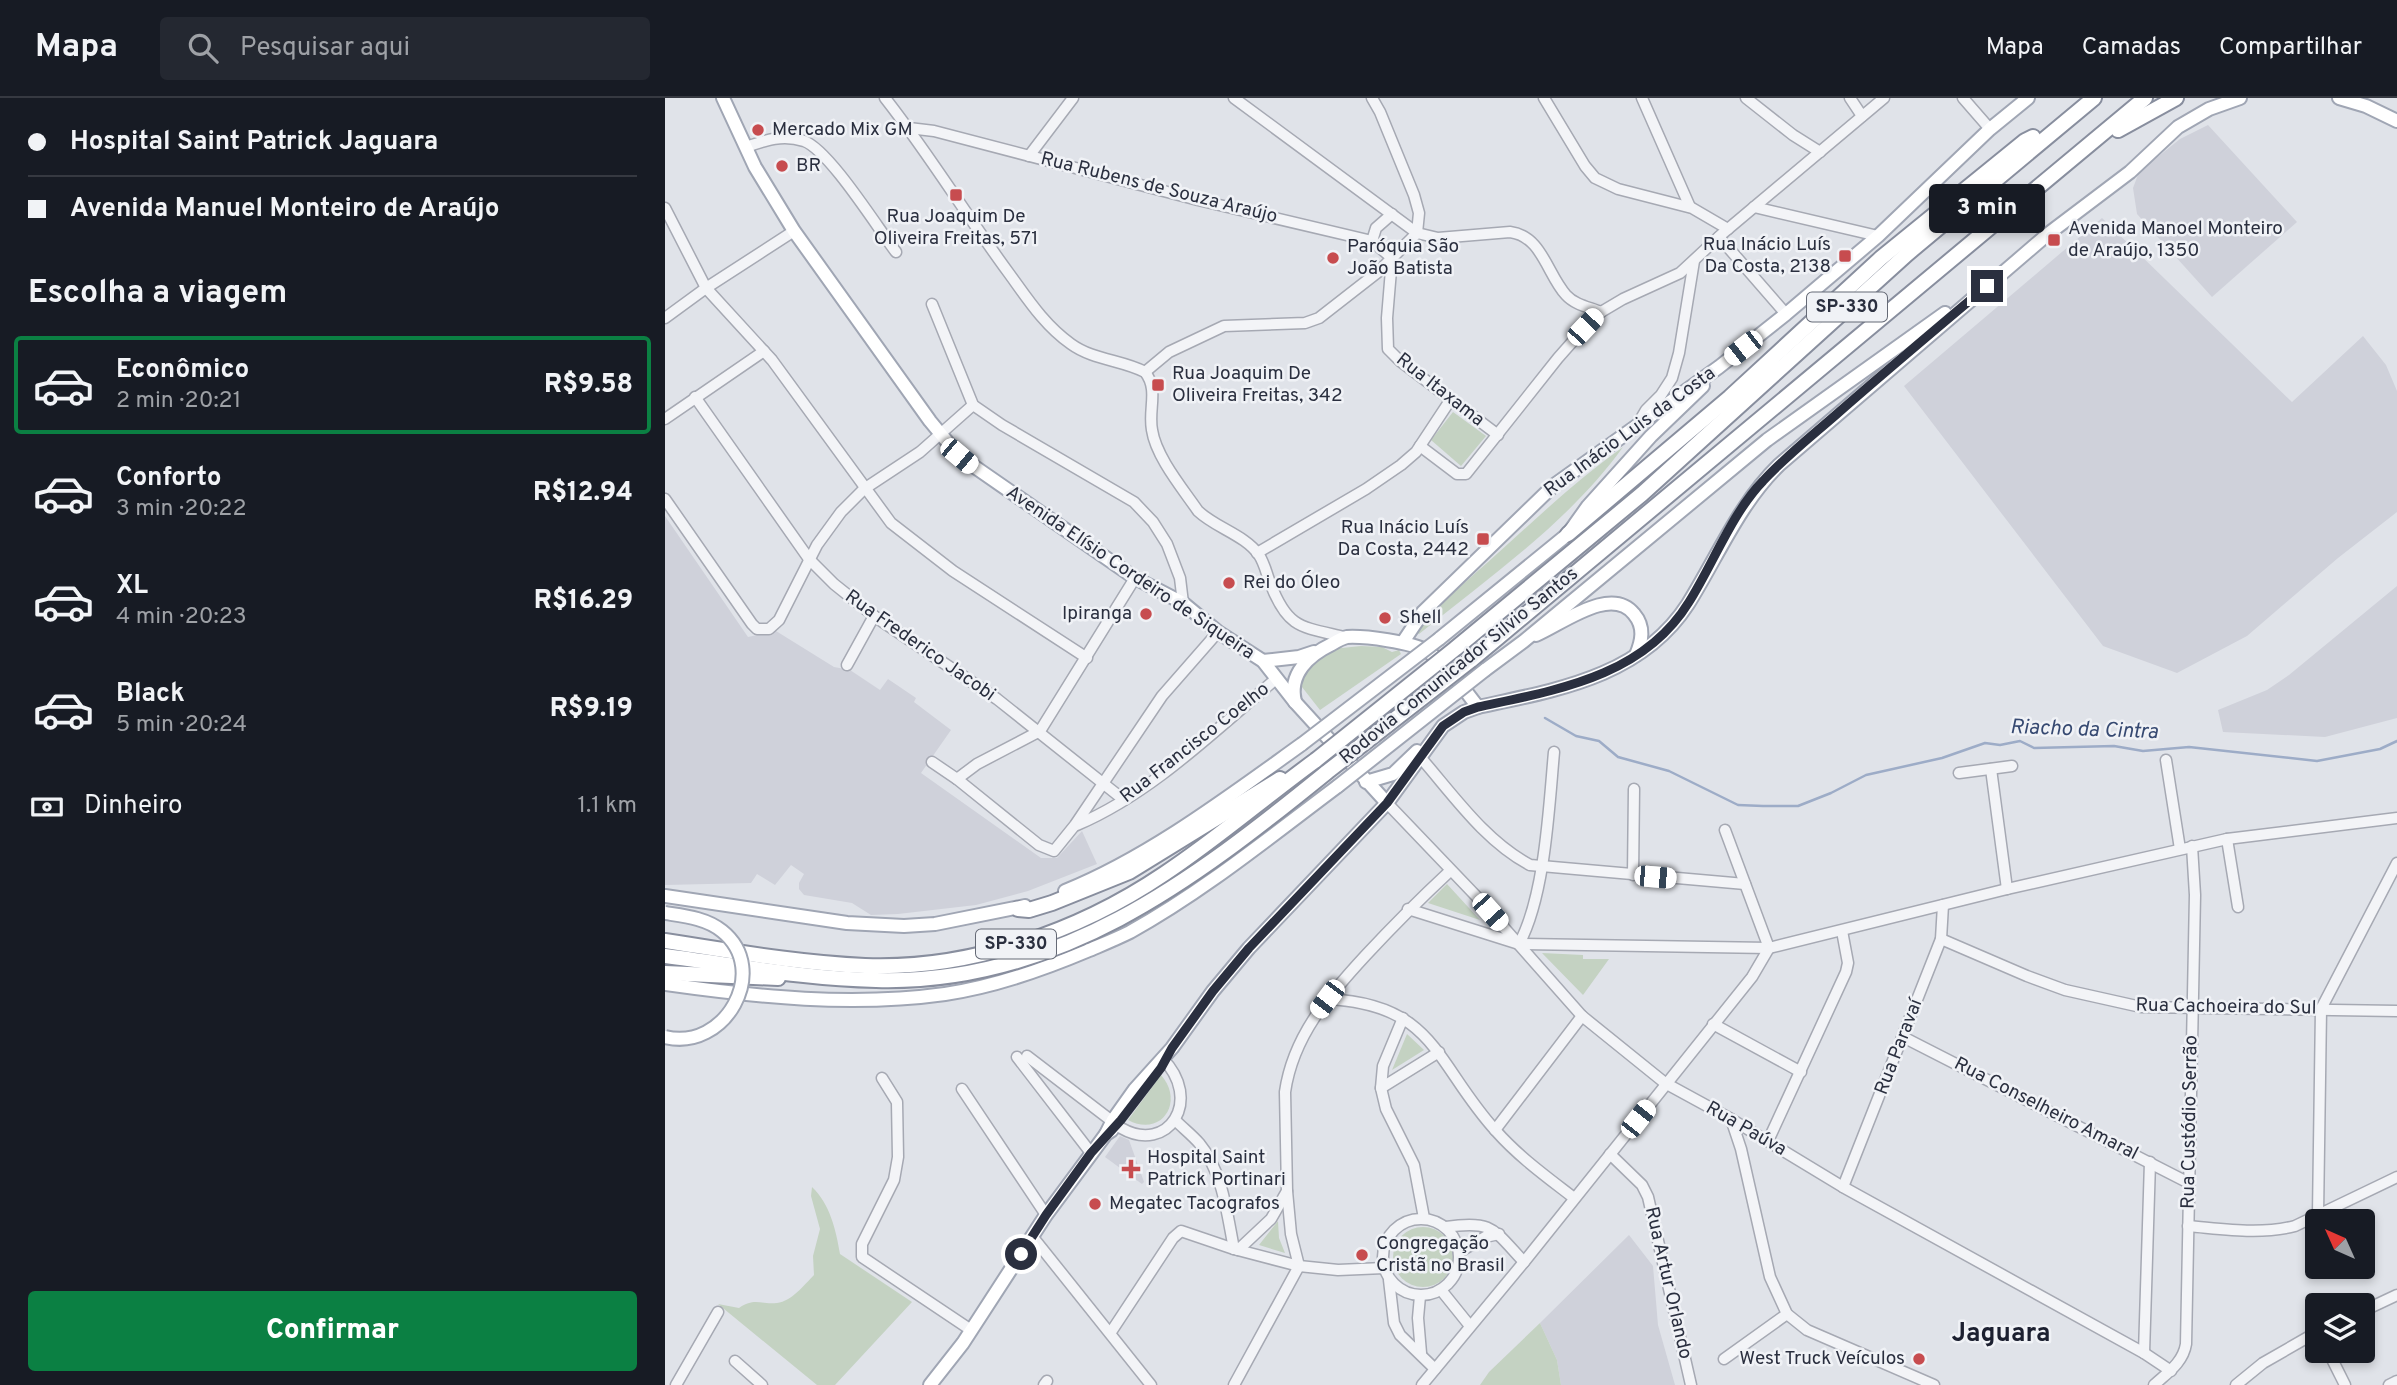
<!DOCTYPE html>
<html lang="pt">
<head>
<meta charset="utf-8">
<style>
	:root { --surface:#171b24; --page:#242831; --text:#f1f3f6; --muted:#9ea1a6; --line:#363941; --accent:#0b8043 }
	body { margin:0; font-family:Overpass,sans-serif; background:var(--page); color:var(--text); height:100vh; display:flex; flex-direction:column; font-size:26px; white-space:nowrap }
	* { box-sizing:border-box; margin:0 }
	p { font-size:23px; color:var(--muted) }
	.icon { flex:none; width:38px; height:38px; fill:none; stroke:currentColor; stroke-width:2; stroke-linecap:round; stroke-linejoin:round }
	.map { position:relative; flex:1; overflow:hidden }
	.panel { display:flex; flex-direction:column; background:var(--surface); width:665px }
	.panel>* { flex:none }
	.banner { display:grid; align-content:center; height:154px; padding:0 28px; background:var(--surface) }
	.needle { width:46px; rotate:315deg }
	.fabs { position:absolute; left:1640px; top:1111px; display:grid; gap:14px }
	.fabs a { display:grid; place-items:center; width:70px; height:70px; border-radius:7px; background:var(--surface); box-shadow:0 4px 10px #0003; font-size:35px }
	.end { position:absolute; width:32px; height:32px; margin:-16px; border:9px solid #2a2f3f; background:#fff; box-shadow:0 0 0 4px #fff }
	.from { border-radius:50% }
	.bubble { position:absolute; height:49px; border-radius:7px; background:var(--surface); box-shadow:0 4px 10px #0003; font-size:23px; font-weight:800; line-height:49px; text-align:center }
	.car { position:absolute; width:21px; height:42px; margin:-21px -10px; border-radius:9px; box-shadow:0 0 5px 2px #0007; background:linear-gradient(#fff 24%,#345 0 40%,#fff 0 76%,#345 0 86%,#fff 0) }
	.banner b { display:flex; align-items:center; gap:24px; height:66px; font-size:26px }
	.banner b+b { border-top:2px solid var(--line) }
	.banner i { width:18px; height:18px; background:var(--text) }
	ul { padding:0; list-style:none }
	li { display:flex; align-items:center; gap:21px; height:98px; margin:0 14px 10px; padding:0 14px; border:4px solid transparent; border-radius:7px }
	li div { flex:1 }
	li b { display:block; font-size:26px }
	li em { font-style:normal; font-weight:800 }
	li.on { border-color:var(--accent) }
	li>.icon { width:63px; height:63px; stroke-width:1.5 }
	h2 { padding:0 28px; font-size:32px; line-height:84px }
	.pay { display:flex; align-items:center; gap:18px; height:77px; padding:0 28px; font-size:26px }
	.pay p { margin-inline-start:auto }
	.primary-button { display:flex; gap:14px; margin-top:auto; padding:14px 28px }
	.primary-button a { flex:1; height:80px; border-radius:7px; background:var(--accent); color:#fff; font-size:28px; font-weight:800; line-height:80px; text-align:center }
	header { display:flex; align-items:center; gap:42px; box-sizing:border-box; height:98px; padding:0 35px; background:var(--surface); border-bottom:2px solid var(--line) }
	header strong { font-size:33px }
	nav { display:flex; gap:38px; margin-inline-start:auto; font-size:24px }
	.search { width:490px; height:63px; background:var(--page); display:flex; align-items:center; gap:18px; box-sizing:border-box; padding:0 24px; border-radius:7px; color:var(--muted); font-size:26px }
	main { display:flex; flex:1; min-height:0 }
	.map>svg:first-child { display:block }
	.built { fill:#cfd1da }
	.green { fill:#c4d2c2 }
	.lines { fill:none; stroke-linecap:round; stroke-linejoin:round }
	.stream { stroke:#9dacc7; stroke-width:2.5 }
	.minor-casing { stroke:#a6a9b3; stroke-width:13 }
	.major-casing { stroke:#a0a6b4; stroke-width:16 }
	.highway-casing { stroke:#888e9e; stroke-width:18 }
	.minor { stroke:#f3f4f7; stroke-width:10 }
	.major { stroke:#fff; stroke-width:12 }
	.highway { stroke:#fff; stroke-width:14 }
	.major-bridge-casing { stroke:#a0a6b4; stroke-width:16; stroke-linecap:butt }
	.highway-bridge-casing { stroke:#888e9e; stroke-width:18; stroke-linecap:butt }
	.major-bridge { stroke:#fff; stroke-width:12 }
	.highway-bridge { stroke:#fff; stroke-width:14 }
	.route { stroke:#2a2f3f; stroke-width:9 }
	.poi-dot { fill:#c74c4f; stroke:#f0f2f6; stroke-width:2.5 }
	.labels { text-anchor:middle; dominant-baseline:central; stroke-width:5; stroke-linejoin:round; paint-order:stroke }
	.shield { fill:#f0f2f6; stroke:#656a76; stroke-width:2 }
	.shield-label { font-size:18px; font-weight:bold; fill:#2a2f3f }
	.poi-label { font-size:19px; fill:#2a2f3f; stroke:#f0f2f6; text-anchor:start }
	.street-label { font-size:19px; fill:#2a2f3f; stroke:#f0f2f6 }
	.water-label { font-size:21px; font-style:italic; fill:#364971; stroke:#f0f2f6 }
	.district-label { font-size:26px; font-weight:bold; fill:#1c2030; stroke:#f0f2f6 }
</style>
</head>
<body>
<header>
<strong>Mapa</strong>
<div class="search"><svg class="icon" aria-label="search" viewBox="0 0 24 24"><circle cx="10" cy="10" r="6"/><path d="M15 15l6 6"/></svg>Pesquisar aqui</div>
<nav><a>Mapa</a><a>Camadas</a><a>Compartilhar</a></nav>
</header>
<main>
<section class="panel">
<div class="banner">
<b><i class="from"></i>Hospital Saint Patrick Jaguara</b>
<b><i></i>Avenida Manuel Monteiro de Araújo</b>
</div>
<h2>Escolha a viagem</h2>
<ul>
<li class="on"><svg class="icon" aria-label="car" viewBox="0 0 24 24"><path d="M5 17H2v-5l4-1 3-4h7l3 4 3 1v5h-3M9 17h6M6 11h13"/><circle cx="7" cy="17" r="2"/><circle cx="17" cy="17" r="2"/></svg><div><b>Econômico</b><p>2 min · 20:21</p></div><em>R$9.58</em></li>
<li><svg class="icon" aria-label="car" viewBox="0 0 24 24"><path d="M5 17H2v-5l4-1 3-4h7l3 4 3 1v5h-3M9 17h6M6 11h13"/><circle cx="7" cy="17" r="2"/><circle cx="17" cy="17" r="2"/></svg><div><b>Conforto</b><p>3 min · 20:22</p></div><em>R$12.94</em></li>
<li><svg class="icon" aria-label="car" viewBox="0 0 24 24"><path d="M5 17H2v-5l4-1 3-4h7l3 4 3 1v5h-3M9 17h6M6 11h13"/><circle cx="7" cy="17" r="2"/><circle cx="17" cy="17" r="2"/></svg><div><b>XL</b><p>4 min · 20:23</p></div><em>R$16.29</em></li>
<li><svg class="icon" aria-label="car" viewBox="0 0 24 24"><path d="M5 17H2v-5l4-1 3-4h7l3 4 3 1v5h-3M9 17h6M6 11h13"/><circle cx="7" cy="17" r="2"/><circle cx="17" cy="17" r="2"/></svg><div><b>Black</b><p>5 min · 20:24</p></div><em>R$9.19</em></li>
</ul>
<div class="pay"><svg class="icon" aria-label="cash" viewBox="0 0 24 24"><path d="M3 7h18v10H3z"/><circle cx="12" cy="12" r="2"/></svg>Dinheiro<p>1.1 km</p></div>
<div class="primary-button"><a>Confirmar</a></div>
</section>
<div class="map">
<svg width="1732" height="1287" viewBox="0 0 1732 1287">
	<rect width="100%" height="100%" fill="#e0e3e9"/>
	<g class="built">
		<polygon points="1543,27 1632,124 1547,199 1472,116 1468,90 1474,74 1515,41"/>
		<polygon points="1437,120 1627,304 1698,238 1721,267 1732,293 1732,414 1673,460 1582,538 1512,575 1438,548 1239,288"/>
		<polygon points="0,418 83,539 111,533 169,569 185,572 215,592 223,581 251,600 249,604 286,632 256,675 376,760 392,760 417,733 432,766 363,793 311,807 233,816 206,817 187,805 139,797 134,791 134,785 139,776 126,767 110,787 92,776 86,785 0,787"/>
		<polygon points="1732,488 1732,620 1660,639 1558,634 1553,612 1602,592 1624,577"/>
		<polygon points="455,1038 464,1042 479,1084 477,1086 440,1059"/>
		<polygon points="964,1137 988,1168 993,1227 1010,1287 896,1287 892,1262 875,1225"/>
	</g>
	<g class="green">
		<polygon points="788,314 821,338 796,368 766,342"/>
		<path d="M958,349c-54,75 -132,129 -204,187l-5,-4c28,-28 55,-51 84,-77 41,-37 80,-74 125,-106z"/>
		<polygon points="696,548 717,549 727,554 734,552 736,556 655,612 637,589 636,583 643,569 667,551"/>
		<polygon points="782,786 815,822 763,805"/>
		<polygon points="877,855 918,857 918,861 944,861 918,897"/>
		<polygon points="742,936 759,952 727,972"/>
		<path d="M496,977c24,27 0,63 -33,45z"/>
		<path d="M147,1089c18,17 24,43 28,67l72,48 -77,83h-18l-99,-81 21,4c16,-11 22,-3 38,-5 15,-2 27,-18 37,-28l-1,-19 7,-27 -9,-33z"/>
		<polygon points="613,1123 614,1140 620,1155 594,1147"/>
		<circle cx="758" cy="1159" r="30"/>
		<polygon points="875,1225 892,1262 896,1287 815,1287 824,1274"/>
	</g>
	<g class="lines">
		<polyline class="stream" points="880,620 911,638 934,643 953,659 1004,673 1073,707 1098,708 1133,708 1166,695 1201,677 1277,660 1320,645 1335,647 1355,643 1369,650 1449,648 1478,653 1524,649 1652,663 1715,651 1732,643"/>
		<g class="minor-casing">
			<g id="minor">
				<path d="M220,0c44,56 81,117 123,174 19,26 36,53 63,72 22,16 51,16 74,28 14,18 3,37 7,58 4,27 31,59 46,81 18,17 47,24 61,44 6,9 8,21 12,30 17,44 31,42 74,52"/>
				<path d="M569,0l183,135 21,5 72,-6c32,4 37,42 56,63 9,10 23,12 35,17"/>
				<polyline points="707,0 715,14 749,97 754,115 752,135"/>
				<polyline points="879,0 920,68 930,80 953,91 1027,110 1063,131"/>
				<polyline points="977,0 1025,109"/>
				<polyline points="1081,0 1128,37 1155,54"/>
				<polyline points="1185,0 1197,18"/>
				<polyline points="1298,0 1325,31"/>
				<polyline points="244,30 269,33 533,102 707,143 727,160"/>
				<path d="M81,49c20,-7 37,-13 58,-6 25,9 73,86 92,111"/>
				<polyline points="364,58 408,0"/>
				<polyline points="1089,109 1213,138"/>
				<polyline points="0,110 41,190 107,262 226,425 288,473 422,560"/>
				<polyline points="1054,139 1121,216"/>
				<polyline points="707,143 711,130 727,116"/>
				<polyline points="727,160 722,220 723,251 735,263 833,337"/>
				<polyline points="267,206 308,307 337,327 469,404 488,424 502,446 515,480 518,505"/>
				<polyline points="0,220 41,190 129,133"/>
				<polyline points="480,274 504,254 559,228 640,225 654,220 713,174 752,135"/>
				<polyline points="30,299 144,461 169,486 209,518 332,601 459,702"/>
				<polyline points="0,321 99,253"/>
				<polyline points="974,324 981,312 996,297 1007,280 1014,255 1029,163"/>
				<polyline points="755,348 792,376 801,376 893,260 931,217 958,201 1015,175 1057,136 1219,0"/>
				<polyline points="0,401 87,526 92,531 104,531 114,522 152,447 176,414 199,391 255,354 308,307"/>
				<polyline points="592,455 701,391 736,367 751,354 786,301"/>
				<polyline points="182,567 209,518"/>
				<path d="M756,660c33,38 64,83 109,107l215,19"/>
				<polyline points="1501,662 1515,751"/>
				<polyline points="267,664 292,681 374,747 389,753 410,727 497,598 553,534"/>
				<polyline points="1326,671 1342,791"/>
				<polyline points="1294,675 1347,668"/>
				<polyline points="292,681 312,666 375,633 470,480"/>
				<polyline points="722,705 811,798 917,918 1000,985 1066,1021 1178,1089 1479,1255 1506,1273"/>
				<path d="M412,727c75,-32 137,-94 199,-146"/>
				<polyline points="1060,732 1104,850"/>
				<polyline points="1562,741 1573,809"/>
				<polyline points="968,777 969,691"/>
				<polyline points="743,811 854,846 1104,850 1342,791 1562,741 1732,720"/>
				<polyline points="1276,841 1362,878 1400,892 1476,909 1732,913"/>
				<path d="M854,846c26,-48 30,-137 35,-192"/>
				<path d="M662,901c109,5 108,65 169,132 23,26 51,46 78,67"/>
				<polyline points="738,920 718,968 716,990 721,1011 749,1067 759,1120"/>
				<polyline points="1048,926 1136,974"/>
				<polyline points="1238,939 1524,1085"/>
				<path d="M362,958l94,72c47,27 83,-28 41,-70"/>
				<polyline points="352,959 426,1055"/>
				<polyline points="217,980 232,1004 233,1059 229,1082 197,1146 197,1159 306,1232"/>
				<polyline points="716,990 774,954"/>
				<polyline points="297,991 381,1117"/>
				<polyline points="1066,1021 1076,1051 1105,1179 1122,1216 1142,1232 1269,1287"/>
				<path d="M510,1022c8,8 17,15 24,23 24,29 28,71 35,106"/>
				<polyline points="830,1032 917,918"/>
				<polyline points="1103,1043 1181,874 1183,865 1177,833"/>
				<polyline points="945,1056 977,1087 983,1099 1026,1287"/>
				<polyline points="1178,1089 1276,841 1278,807"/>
				<polyline points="622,1093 626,1136 634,1168"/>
				<polyline points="1653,1117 1656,911 1732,765"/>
				<circle cx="756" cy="1159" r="38"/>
				<path d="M1523,1128c36,3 72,9 107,0l102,-49"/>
				<path d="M781,1129c47,-7 47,2 78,35"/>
				<polyline points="367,1138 486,1287"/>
				<path d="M573,1152l33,-31 16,-28 -2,-99c8,-56 44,-97 81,-137 27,-29 55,-57 84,-84"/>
				<polyline points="794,1154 820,1139 834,1136"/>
				<polyline points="724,1182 729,1225 735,1237 770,1271"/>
				<polyline points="776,1192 805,1228"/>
				<polyline points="755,1198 753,1220 756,1255"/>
				<polyline points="1698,1213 1732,1197"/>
				<polyline points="446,1234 508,1140 516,1133 569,1151 634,1168 673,1172 719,1170"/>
				<polyline points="1663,1253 1680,1287"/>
				<polyline points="1479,1255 1485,1064"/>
				<polyline points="1059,1261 1122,1216"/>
				<polyline points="70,1263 97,1287"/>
				<polyline points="11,1287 53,1214"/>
				<polyline points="379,1287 382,1283"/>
				<polyline points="569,1287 634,1168"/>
				<polyline points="757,1287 859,1164 1087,879 1104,850"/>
				<path d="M1489,1287c13,-12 29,-22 32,-41l9,-449 -3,-49"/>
				<polyline points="1571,1287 1598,1265 1652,1234"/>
				<polyline points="1724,1287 1732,1283"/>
			</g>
		</g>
		<g class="major-casing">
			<g id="major">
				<polyline points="58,0 90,69 129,133 265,323 294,358 470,480 518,505 553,534 598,563 630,604 722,705"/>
				<polyline points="1674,0 1701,8 1732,23"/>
				<path d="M871,537c26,-11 75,-50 98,-21 11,13 8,27 2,41"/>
				<polyline points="774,541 903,436 923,408 986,338 1038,288"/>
				<polyline points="738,544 758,514 888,388 1054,269 1121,216 1213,138 1325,31 1363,0"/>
				<polyline points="598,563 634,559 649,554"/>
				<polyline points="820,572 859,543 1102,342 1280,215"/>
				<path d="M630,604c-7,-28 14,-47 37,-58 5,-3 10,-6 15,-7 18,-1 64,5 80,14 20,13 36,37 51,56"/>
				<polyline points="701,684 728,676 752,653"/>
				<path d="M400,793c84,-34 163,-94 237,-147"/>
				<polyline points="0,798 182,825 239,828 270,826 360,808"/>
				<path d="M0,886c92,13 187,23 280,10 48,-7 97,-24 142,-43 14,-6 29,-12 43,-19 74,-41 141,-96 208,-146"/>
				<path d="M441,1036l7,-14 22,-31 37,-41 41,-57 36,-43 138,-145 56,-77 21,-14 14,-5c78,-17 163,-30 210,-103 30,-48 51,-100 91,-139l269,-231 82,-62 48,-45 31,-18 31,-11"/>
				<polyline points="265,1287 298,1245 381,1117 441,1036 447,1032"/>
			</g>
		</g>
		<g class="highway-casing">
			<g id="highway">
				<polyline points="1453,32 1511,0"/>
				<polyline points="903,436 1065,299 1216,160 1360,43 1368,39"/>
				<polyline points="791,550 977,396 1242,156 1429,0"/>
				<polyline points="806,562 1480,0"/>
				<polyline points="353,811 364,812 387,805 464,774 615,681"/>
				<path d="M0,843c66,10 132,22 200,25 104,4 213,-34 299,-92 53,-35 101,-77 152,-114"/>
				<path d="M0,858c70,9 140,23 211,24 181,5 317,-99 451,-208"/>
				<polyline points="0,875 113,880"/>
			</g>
		</g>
		<use href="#minor" class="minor"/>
		<use href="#major" class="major"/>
		<use href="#highway" class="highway"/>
		<g class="major-bridge-casing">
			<g id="major-bridge">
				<polyline points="637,646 774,541"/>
				<polyline points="673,688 820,572"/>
				<path d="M0,815c19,3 41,5 57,18 49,39 3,121 -57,106"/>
			</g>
		</g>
		<g class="highway-bridge-casing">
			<g id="highway-bridge">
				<polyline points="651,662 791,550"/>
				<polyline points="662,674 806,562"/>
			</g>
		</g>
		<use href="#major-bridge" class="major-bridge"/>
		<use href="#highway-bridge" class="highway-bridge"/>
	</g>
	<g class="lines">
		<path class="route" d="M356,1156l25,-39 45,-62 30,-33 40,-52 11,-20 41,-57 36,-43 138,-145 56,-77 21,-14 14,-5c78,-17 165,-30 211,-105 24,-38 43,-89 74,-121 23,-25 50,-46 75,-68 49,-43 99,-85 149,-127"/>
	</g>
	<g class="poi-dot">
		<circle cx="93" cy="32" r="7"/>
		<circle cx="117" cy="68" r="7"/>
		<rect x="284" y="90" width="14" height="14" rx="3.5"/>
		<rect x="1382" y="135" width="14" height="14" rx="3.5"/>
		<rect x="1173" y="151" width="14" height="14" rx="3.5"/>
		<circle cx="668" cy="160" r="7"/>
		<rect x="486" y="280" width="14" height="14" rx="3.5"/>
		<rect x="811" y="434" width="14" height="14" rx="3.5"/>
		<circle cx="564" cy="485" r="7"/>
		<circle cx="481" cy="516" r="7"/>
		<circle cx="720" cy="520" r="7"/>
		<path d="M462.5 1060.5h7v7h7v7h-7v7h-7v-7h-7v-7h7z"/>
		<circle cx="430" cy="1106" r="7"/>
		<circle cx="697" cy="1157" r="7"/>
		<circle cx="1254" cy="1261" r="7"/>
	</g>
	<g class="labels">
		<g class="shield">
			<rect x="1142" y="194.5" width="80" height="29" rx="5"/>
			<rect x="311" y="831.5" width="80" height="29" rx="5"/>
		</g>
		<g class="shield-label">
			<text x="1182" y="209">SP-330</text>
			<text x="351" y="846">SP-330</text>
		</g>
		<g class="poi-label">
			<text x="107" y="32">Mercado Mix GM</text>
			<text x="131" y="68">BR</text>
			<text x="291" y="119" text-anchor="middle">Rua Joaquim De<tspan x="291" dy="22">Oliveira Freitas, 571</tspan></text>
			<text x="1403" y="131">Avenida Manoel Monteiro<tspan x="1403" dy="22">de Araújo, 1350</tspan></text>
			<text x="1166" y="147" text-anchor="end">Rua Inácio Luís<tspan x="1166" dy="22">Da Costa, 2138</tspan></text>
			<text x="682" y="149">Paróquia São<tspan x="682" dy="22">João Batista</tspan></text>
			<text x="507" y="276">Rua Joaquim De<tspan x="507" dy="22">Oliveira Freitas, 342</tspan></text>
			<text x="804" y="430" text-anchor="end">Rua Inácio Luís<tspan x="804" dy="22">Da Costa, 2442</tspan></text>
			<text x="578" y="485">Rei do Óleo</text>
			<text x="467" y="516" text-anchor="end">Ipiranga</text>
			<text x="734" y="520">Shell</text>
			<text x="482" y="1060">Hospital Saint<tspan x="482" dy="22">Patrick Portinari</tspan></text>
			<text x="444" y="1106">Megatec Tacografos</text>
			<text x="711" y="1146">Congregação<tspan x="711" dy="22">Cristã no Brasil</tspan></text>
			<text x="1240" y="1261" text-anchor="end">West Truck Veículos</text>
		</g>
		<g class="street-label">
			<text transform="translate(494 90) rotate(14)">Rua Rubens de Souza Araújo</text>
			<text transform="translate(775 292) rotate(38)">Rua Itaxama</text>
			<text transform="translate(965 334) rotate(-36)">Rua Inácio Luis da Costa</text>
			<text transform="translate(465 475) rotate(34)">Avenida Elísio Cordeiro de Siqueira</text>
			<text transform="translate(255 548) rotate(35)">Rua Frederico Jacobi</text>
			<text transform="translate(794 568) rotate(-39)">Rodovia Comunicador Silvio Santos</text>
			<text transform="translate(530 645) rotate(-38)">Rua Francisco Coelho</text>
			<text transform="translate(1561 909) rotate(1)">Rua Cachoeira do Sul</text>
			<text transform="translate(1234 949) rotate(-69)">Rua Paravaí</text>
			<text transform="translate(1381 1011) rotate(27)">Rua Conselheiro Amaral</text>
			<text transform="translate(1525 1024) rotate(-89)">Rua Custódio Serrão</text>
			<text transform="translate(1081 1031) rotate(30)">Rua Paúva</text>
			<text transform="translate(1003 1185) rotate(77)">Rua Artur Orlando</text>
		</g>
		<g class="water-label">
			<text transform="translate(1419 632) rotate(2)">Riacho da Cintra</text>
		</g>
		<g class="district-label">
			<text x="1336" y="1236">Jaguara</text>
		</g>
	</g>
</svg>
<div class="fabs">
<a><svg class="needle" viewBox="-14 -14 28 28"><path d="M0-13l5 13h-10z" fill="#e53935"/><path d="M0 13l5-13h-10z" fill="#9ea1a6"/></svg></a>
<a><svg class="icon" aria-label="layers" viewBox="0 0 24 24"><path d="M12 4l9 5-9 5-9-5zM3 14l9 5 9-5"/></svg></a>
</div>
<i class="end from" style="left:356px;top:1156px"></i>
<i class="end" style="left:1322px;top:188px"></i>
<div class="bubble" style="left:1264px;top:86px;width:116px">3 min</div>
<i class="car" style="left:920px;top:229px;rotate:43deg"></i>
<i class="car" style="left:1078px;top:250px;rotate:232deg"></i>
<i class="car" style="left:294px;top:358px;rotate:130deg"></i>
<i class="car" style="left:990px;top:779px;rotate:95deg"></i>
<i class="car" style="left:825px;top:814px;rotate:138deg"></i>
<i class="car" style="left:662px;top:901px;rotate:217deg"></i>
<i class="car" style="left:973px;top:1021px;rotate:38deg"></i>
</div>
</main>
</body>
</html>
